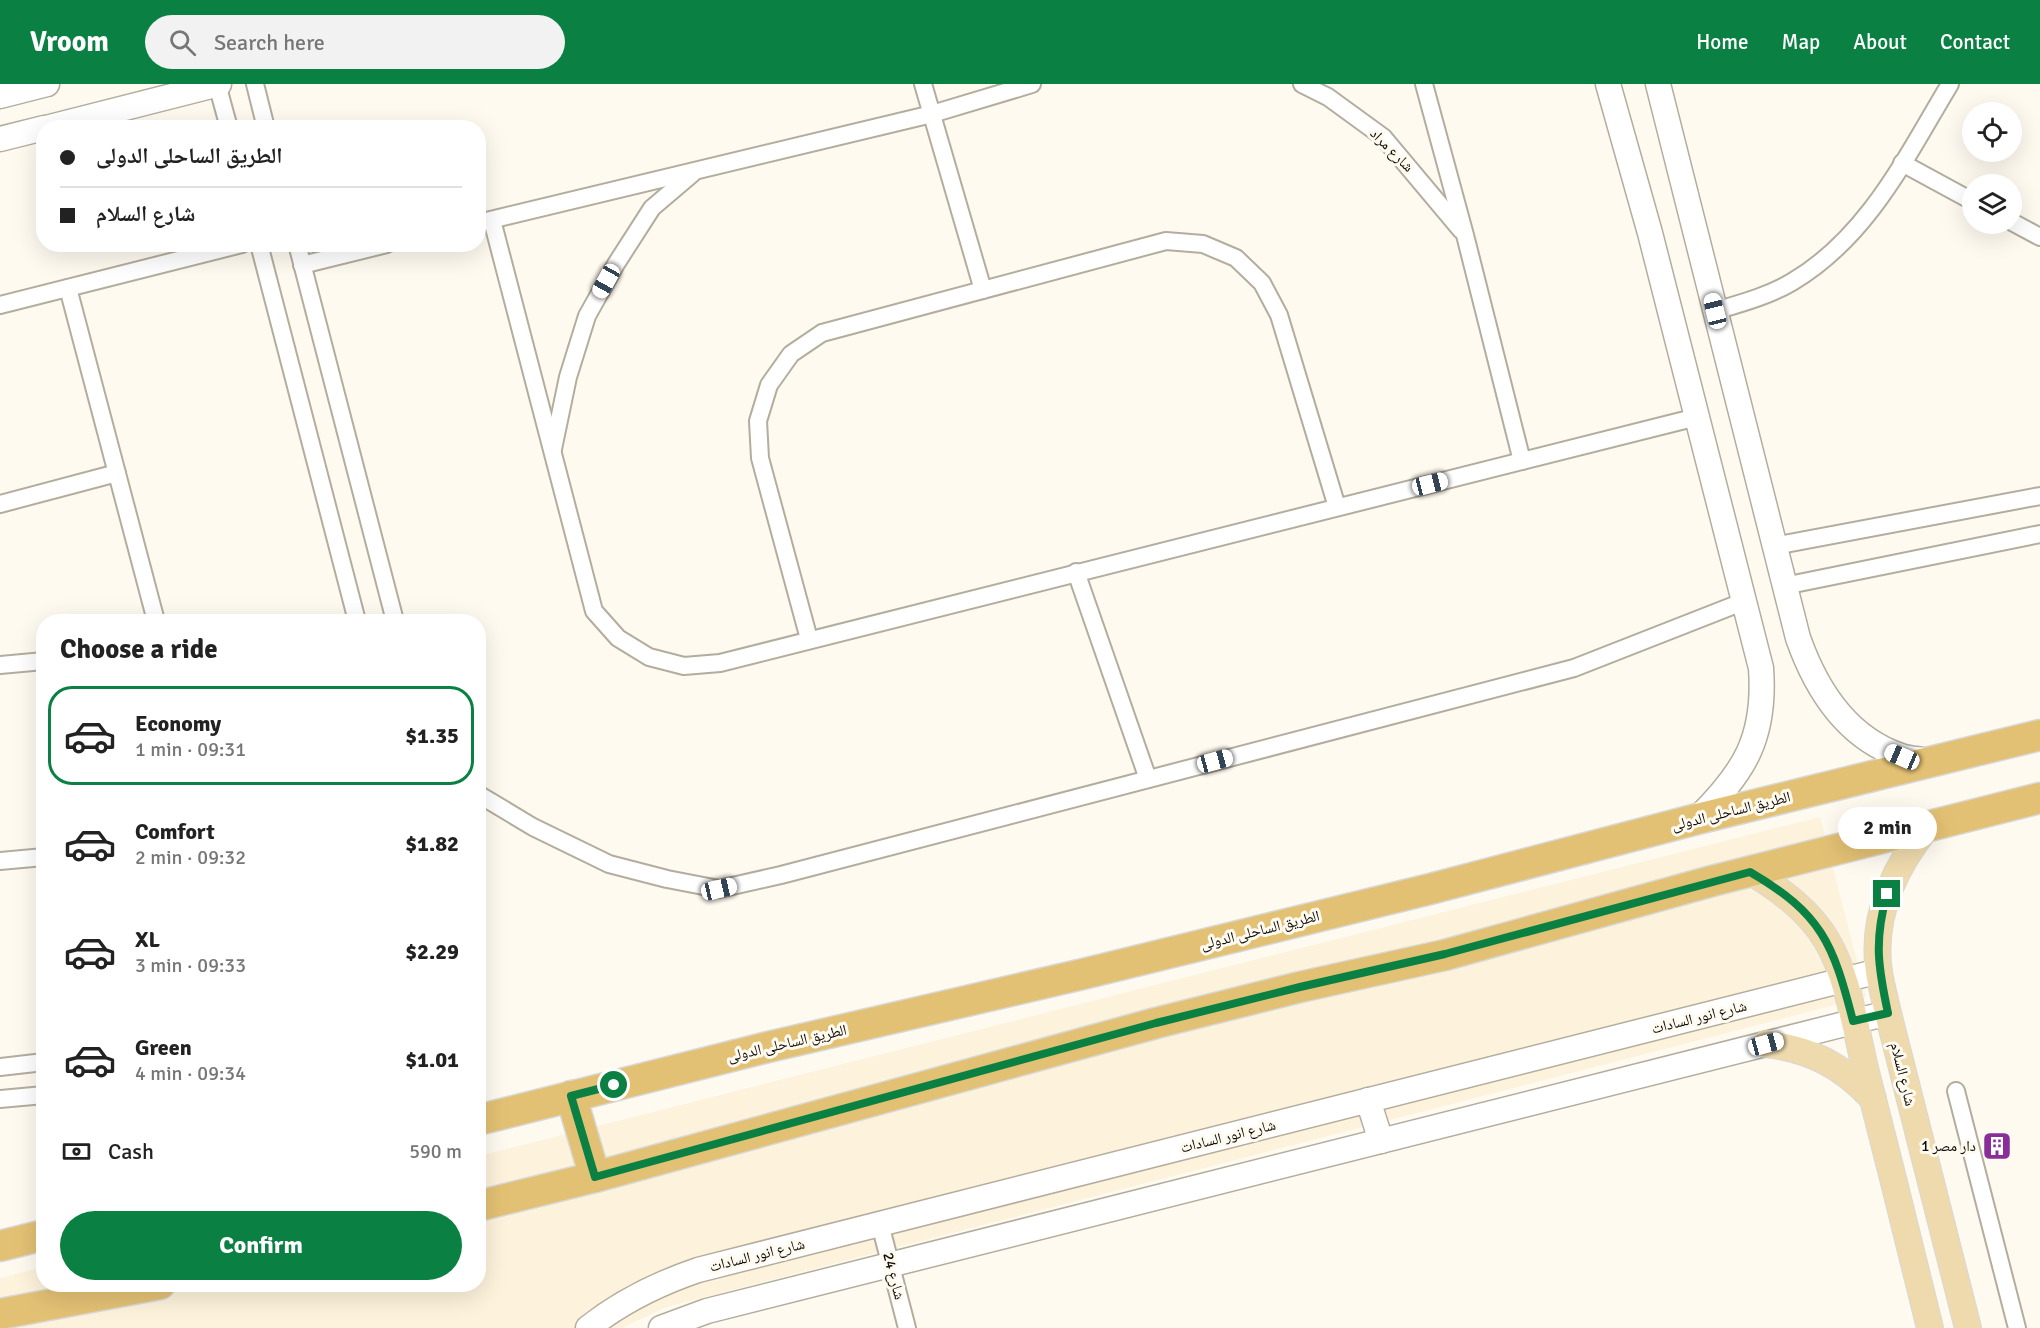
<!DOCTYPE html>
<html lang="en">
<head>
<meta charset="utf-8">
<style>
	:root { --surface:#fff; --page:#f2f2f2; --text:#222; --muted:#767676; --line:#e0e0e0; --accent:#0b8043 }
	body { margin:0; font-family:Signika,"Noto Naskh Arabic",sans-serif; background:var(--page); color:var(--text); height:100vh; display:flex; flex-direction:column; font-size:22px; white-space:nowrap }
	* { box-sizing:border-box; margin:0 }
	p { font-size:20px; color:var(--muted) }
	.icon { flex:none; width:33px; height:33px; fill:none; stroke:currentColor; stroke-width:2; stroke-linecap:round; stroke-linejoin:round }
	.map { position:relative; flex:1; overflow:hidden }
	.details { position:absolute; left:36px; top:530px; width:450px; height:678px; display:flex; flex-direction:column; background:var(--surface); border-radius:24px; box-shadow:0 6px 24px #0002 }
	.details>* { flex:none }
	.guide { position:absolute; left:36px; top:36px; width:450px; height:132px; border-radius:24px; box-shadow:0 6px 24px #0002; display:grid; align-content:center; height:132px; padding:0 24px; background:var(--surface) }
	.controls { position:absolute; left:1962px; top:18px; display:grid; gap:12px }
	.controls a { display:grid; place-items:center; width:60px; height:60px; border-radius:50%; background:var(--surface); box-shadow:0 6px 24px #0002; font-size:30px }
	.end { position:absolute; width:27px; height:27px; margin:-14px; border:8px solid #0b8043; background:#fff; box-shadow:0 0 0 3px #fff }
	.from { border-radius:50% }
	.bubble { position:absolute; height:42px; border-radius:21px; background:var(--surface); box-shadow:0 6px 24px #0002; font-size:20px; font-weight:800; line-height:42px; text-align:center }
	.car { position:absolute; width:18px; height:36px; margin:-18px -9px; border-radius:8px; box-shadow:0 0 4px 2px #0007; background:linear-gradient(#fff 24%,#345 0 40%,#fff 0 76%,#345 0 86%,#fff 0) }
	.guide b { display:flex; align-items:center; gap:21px; height:57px; font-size:22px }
	.guide b+b { border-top:2px solid var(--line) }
	.guide i { width:15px; height:15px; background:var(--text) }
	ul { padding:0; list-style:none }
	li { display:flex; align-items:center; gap:18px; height:99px; margin:0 12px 9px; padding:0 12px; border:3px solid transparent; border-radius:24px }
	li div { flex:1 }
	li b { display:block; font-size:22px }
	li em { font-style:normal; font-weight:800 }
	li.selected { border-color:var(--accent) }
	li>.icon { width:54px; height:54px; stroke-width:1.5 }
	h2 { padding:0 24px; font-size:27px; line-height:72px }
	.pay { display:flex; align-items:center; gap:15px; height:66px; padding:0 24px; font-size:22px }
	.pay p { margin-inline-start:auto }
	.action { display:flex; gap:12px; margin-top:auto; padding:12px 24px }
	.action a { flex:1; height:69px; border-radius:36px; background:var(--accent); color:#fff; font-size:24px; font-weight:800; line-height:69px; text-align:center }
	header { display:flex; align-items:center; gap:36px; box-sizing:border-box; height:84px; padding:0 30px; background:var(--accent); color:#fff }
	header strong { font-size:28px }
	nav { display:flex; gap:33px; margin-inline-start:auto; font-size:21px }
	.search { width:420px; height:54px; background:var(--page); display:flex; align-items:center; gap:15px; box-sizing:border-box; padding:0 21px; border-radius:33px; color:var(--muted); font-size:22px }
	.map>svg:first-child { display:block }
	.built { fill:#fdf2db }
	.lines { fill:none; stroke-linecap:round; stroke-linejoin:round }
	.street-casing { stroke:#b4ad9e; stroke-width:20 }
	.secondary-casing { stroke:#b4ad9e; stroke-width:27 }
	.primary-casing { stroke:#d8d8d7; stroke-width:28 }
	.highway-casing { stroke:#d8d8d7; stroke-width:33 }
	.street { stroke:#fff; stroke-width:16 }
	.secondary { stroke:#fff; stroke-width:24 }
	.primary { stroke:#eedaac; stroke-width:26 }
	.highway { stroke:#e3c174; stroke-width:30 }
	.route { stroke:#0b8043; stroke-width:8 }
	.labels { text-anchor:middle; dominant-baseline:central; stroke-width:6; stroke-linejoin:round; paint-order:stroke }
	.street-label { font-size:15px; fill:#0e0c07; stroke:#fefaf0 }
	.poi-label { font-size:15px; fill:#0e0c07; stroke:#fefaf0; text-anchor:end }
</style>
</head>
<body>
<header>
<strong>Vroom</strong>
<div class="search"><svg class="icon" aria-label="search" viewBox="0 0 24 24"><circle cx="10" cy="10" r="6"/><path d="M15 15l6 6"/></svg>Search here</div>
<nav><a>Home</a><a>Map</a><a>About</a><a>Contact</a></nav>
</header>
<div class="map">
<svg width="2040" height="1244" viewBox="0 0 2040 1244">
	<rect width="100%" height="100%" fill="#fefaf0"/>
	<polygon class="built" points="1820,733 1866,913 666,1223 622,1244 0,1244 0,1194 43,1183 44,1200 478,1200 479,1072"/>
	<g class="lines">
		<g class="street-casing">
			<g id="street">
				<polyline points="217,0 229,44"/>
				<polyline points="255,0 266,44"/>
				<polyline points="923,0 983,206"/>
				<polyline points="1302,0 1328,13 1383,53 1461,146"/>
				<polyline points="1424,0 1465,151 1522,377"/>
				<polyline points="1902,79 1972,117"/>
				<polyline points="492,136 594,527 618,554 649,573 684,582 720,579 1697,333"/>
				<polyline points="2012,138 2040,153"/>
				<polyline points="478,139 932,30 1032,0"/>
				<polyline points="259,160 357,537"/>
				<polyline points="297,160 395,537"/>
				<polyline points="302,181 387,160"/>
				<polyline points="68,204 156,537"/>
				<polyline points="0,221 242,160"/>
				<path d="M1715,227c27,-8 53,-15 77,-29 76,-45 114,-125 158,-198"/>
				<polyline points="553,365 568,293 587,232 616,180 652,124 692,90"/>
				<polyline points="0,420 117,389"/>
				<polyline points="1774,462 2040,412"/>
				<polyline points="1076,488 1148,695"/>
				<polyline points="1784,502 2040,450"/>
				<polyline points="809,555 760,374 758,337 769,301 791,270 822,249 1166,157 1203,160 1236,174 1262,199 1279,231 1337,423"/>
				<polyline points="0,581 44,577"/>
				<polyline points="478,710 533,743 609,780 667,795 719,805 781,791 1574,584 1745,517"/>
				<polyline points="0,777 44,773"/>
				<polyline points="0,983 44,978"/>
				<polyline points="1956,1007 2017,1244"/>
				<polyline points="0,1015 44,1011"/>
				<polyline points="880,1140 907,1244"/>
			</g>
		</g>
		<g class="secondary-casing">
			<g id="secondary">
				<path d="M1608,0l42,149 111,435c5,69 -16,104 -64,151"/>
				<path d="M1658,0l140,554c18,51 49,100 103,118 8,3 18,3 27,5"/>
				<polyline points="0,12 47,0"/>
				<polyline points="46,44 219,0"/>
				<polyline points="0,55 44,44"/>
				<polyline points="1368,1016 1381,1057"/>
				<path d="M588,1244c34,-27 69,-44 110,-58l1181,-299"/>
				<polyline points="661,1244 707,1227 1888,929"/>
			</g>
		</g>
		<g class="primary-casing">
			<g id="primary">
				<path d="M1927,743c-33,41 -56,90 -48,145 2,13 6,27 9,41l80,315"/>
				<path d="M1750,787c30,19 59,39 77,70 21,35 29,90 39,131 22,85 43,171 64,256"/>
				<path d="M1766,960c44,5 77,22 107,55"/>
			</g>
		</g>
		<g class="highway-casing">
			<g id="highway">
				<polyline points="571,1012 595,1093"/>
				<polyline points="478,1036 764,964 1083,890 1430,805 1697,735 2040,651"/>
				<polyline points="478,1122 595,1093 1156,939 1300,903 1445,871 1712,797 2040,714"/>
				<polyline points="0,1162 44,1151"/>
				<polyline points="0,1230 160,1200"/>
			</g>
		</g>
		<use href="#street" class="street"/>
		<use href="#secondary" class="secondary"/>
		<use href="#primary" class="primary"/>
		<use href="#highway" class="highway"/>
	</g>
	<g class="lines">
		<path class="route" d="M614,1001l-43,11 24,81 561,-154 144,-36 145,-33 305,-82c72,42 83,71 103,149l35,-8c-10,-46 -14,-73 -1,-119"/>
	</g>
	<defs>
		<g id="building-square" transform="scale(1.5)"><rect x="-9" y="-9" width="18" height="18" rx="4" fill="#892d98" stroke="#fefaf0"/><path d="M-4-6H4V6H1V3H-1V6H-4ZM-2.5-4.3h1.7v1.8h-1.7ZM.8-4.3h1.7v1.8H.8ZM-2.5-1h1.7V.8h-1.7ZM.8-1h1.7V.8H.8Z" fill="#fff"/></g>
	</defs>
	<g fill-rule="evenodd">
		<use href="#building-square" x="1997" y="1062"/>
	</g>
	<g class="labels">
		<g class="street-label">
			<text transform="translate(1392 66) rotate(45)">شارع مراد</text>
			<text transform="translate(1731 727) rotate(-14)">الطريق الساحلى الدولى</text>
			<text transform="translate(1260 846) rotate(-14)">الطريق الساحلى الدولى</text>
			<text transform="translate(1699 933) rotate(-14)">شارع انور السادات</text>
			<text transform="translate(787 959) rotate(-13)">الطريق الساحلى الدولى</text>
			<text transform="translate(1903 990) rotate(76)">شارع السلام</text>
			<text transform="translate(1228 1052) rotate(-14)">شارع انور السادات</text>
			<text transform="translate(757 1171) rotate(-14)">شارع انور السادات</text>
			<text transform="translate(894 1192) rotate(75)">شارع 24</text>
		</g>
		<g class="poi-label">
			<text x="1976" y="1062">دار مصر 1</text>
		</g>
	</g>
</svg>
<div class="controls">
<a><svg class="icon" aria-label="locate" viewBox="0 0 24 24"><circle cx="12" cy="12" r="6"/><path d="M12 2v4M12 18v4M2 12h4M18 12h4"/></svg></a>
<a><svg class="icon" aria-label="layers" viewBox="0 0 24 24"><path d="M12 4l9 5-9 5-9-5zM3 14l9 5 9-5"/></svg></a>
</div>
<i class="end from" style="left:614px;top:1001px"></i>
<i class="end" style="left:1887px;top:810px"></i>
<div class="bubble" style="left:1838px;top:723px;width:99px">2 min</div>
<i class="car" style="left:606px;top:197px;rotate:209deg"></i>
<i class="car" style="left:1715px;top:227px;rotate:346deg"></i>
<i class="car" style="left:1430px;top:400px;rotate:76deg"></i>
<i class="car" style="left:1902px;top:673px;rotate:293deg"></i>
<i class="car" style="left:1215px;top:677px;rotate:75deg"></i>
<i class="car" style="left:719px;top:805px;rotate:77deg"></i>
<i class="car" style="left:1766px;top:960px;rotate:75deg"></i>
<div class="guide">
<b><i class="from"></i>الطريق الساحلى الدولى</b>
<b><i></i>شارع السلام</b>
</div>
<section class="details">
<h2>Choose a ride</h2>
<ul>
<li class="selected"><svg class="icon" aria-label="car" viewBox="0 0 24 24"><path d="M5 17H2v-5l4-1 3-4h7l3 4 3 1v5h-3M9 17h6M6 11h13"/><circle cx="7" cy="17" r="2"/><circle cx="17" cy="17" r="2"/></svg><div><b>Economy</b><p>1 min · 09:31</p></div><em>$1.35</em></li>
<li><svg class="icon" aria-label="car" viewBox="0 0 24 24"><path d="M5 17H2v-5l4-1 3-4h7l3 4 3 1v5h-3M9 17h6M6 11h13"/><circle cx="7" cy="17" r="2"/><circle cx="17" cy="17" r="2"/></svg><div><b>Comfort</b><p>2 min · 09:32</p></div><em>$1.82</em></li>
<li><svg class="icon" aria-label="car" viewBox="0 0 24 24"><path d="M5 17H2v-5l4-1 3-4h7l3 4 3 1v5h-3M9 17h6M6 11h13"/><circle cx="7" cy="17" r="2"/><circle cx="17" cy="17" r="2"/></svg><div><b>XL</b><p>3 min · 09:33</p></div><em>$2.29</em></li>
<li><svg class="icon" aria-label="car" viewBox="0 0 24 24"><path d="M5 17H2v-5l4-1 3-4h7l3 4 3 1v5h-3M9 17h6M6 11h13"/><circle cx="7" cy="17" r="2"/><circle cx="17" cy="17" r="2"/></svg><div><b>Green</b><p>4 min · 09:34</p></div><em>$1.01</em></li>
</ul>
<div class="pay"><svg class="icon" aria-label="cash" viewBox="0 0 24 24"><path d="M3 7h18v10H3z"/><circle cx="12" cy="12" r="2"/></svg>Cash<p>590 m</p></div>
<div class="action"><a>Confirm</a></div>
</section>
</div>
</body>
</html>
